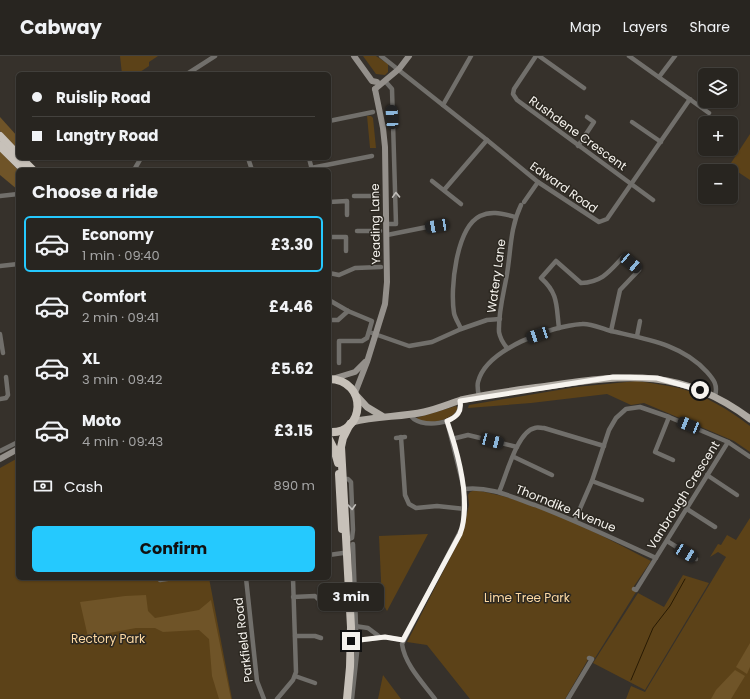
<!DOCTYPE html>
<html lang="en">
<head>
<meta charset="utf-8">
<style>
	:root { --surface:#282520; --page:#302d29; --text:#f1f3f6; --muted:#a5a5a5; --line:#44423e; --accent:#25c9fe }
	body { margin:0; font-family:Poppins,sans-serif; background:var(--page); color:var(--text); height:100vh; display:flex; flex-direction:column; font-size:15px; white-space:nowrap }
	* { box-sizing:border-box; margin:0 }
	p { font-size:13px; color:var(--muted) }
	.icon { flex:none; width:22px; height:22px; fill:none; stroke:currentColor; stroke-width:2; stroke-linecap:round; stroke-linejoin:round }
	.map { position:relative; flex:1; overflow:hidden }
	.sheet { position:absolute; left:16px; top:112px; width:315px; height:412px; display:flex; flex-direction:column; background:var(--surface); border-radius:6px; box-shadow:0 1px 3px #0004,0 0 0 1px var(--line) }
	.sheet>* { flex:none }
	.banner { position:absolute; left:16px; top:16px; width:315px; height:88px; border-radius:6px; box-shadow:0 1px 3px #0004,0 0 0 1px var(--line); display:grid; align-content:center; height:88px; padding:0 16px; background:var(--surface) }
	.tools { position:absolute; left:698px; top:12px; display:grid; gap:8px }
	.tools a { display:grid; place-items:center; width:40px; height:40px; border-radius:6px; background:var(--surface); box-shadow:0 1px 3px #0004,0 0 0 1px var(--line); font-size:20px }
	.end { position:absolute; width:18px; height:18px; margin:-9px; border:5px solid #f6f3ee; background:#111; box-shadow:0 0 0 2px #111 }
	.from { border-radius:50% }
	.bubble { position:absolute; height:28px; border-radius:6px; background:var(--surface); box-shadow:0 1px 3px #0004,0 0 0 1px var(--line); font-size:13px; font-weight:700; line-height:28px; text-align:center }
	.car { position:absolute; width:12px; height:24px; margin:-12px -6px; border-radius:5px; box-shadow:0 0 3px 1px #0007; background:linear-gradient(#222 24%,#8ab4d8 0 40%,#222 0 76%,#8ab4d8 0 86%,#222 0) }
	.banner b { display:flex; align-items:center; gap:14px; height:38px; font-size:15px }
	.banner b+b { border-top:1px solid var(--line) }
	.banner i { width:10px; height:10px; background:var(--text) }
	ul { padding:0; list-style:none }
	li { display:flex; align-items:center; gap:12px; height:56px; margin:0 8px 6px; padding:0 8px; border:2px solid transparent; border-radius:6px }
	li div { flex:1 }
	li b { display:block; font-size:15px }
	li em { font-style:normal; font-weight:700 }
	li.selected { border-color:var(--accent) }
	li>.icon { width:36px; height:36px; stroke-width:1.5 }
	h2 { padding:0 16px; font-size:18px; line-height:48px }
	.pay { display:flex; align-items:center; gap:10px; height:44px; padding:0 16px; font-size:15px }
	.pay p { margin-inline-start:auto }
	.button { display:flex; gap:8px; margin-top:auto; padding:8px 16px }
	.button a { flex:1; height:46px; border-radius:6px; background:var(--accent); color:#111; font-size:16px; font-weight:700; line-height:46px; text-align:center }
	header { display:flex; align-items:center; gap:24px; box-sizing:border-box; height:56px; padding:0 20px; background:var(--surface); border-bottom:1px solid var(--line) }
	header strong { font-size:19px }
	nav { display:flex; gap:22px; margin-inline-start:auto; font-size:14px }
	.map>svg:first-child { display:block }
	.green { fill:#5c4218 }
	.forest { fill:#6f5428 }
	.lines { fill:none; stroke-linecap:round; stroke-linejoin:round }
	.stream { stroke:#281a03; stroke-width:1 }
	.street { stroke:#716f6b; stroke-width:4.5 }
	.secondary { stroke:#94908b; stroke-width:6 }
	.primary { stroke:#afaaa3; stroke-width:7 }
	.highway { stroke:#c7c1b9; stroke-width:8 }
	.oneway { stroke:#c1beba }
	.route { stroke:#f6f3ee; stroke-width:5 }
	.labels { text-anchor:middle; dominant-baseline:central; stroke-width:3; stroke-linejoin:round; paint-order:stroke }
	.street-label { font-size:12px; fill:#f6f3ee; stroke:#2c2821 }
	.park-label { font-size:12px; fill:#fdd9a3; stroke:#2c2821 }
</style>
</head>
<body>
<header>
<strong>Cabway</strong>
<nav><a>Map</a><a>Layers</a><a>Share</a></nav>
</header>
<div class="map">
<svg width="750" height="643" viewBox="0 0 750 643">
	<rect width="100%" height="100%" fill="#36312b"/>
	<g class="green">
		<polygon points="120,0 158,0 149,6 149,10 137,18 122,18"/>
		<polygon points="363,0 376,0 388,8 388,16 385,19 376,18"/>
		<polygon points="367,60 371,60 373,62 376,92 370,92"/>
		<polygon points="750,78 750,124 729,110"/>
		<path d="M637,325c14,2 29,4 42,7 26,7 50,22 71,38v26l-16,-11 -90,-38 -13,2 -24,-11 -76,9 -63,5 1,-3 107,-18z"/>
		<path d="M456,350l2,3c-7,12 -31,17 -42,9z"/>
		<polygon points="18,402 18,522 209,522 232,643 0,643 0,412"/>
		<path d="M475,434c62,11 120,42 176,71l-19,28 4,3 -41,66 -5,-2 -25,43h-95l-43,-54 -20,-3 55,-107 7,-30 -1,-10 2,-3z"/>
		<polygon points="750,462 750,643 626,643 631,630 645,636 726,501 718,496 710,501 718,488 721,489 727,479 736,484"/>
		<polygon points="428,478 387,555 382,546 379,480"/>
		<polygon points="683,519 709,527 645,634 593,607 638,537 664,551"/>
		<polygon points="383,619 401,643 378,643"/>
	</g>
	<g class="forest">
		<polygon points="0,61 18,81 18,94 0,75"/>
		<polygon points="0,95 18,114 18,134 0,119"/>
		<polygon points="146,539 148,555 155,562 199,554 211,544 231,643 219,643 212,620 209,583 199,574 163,576 155,572 136,572 88,581 80,546 125,540"/>
		<polygon points="750,587 750,611 747,618 736,611"/>
		<polygon points="735,614 745,620 731,643 711,643 716,634"/>
	</g>
	<g class="lines">
		<polyline class="stream" points="631,624 653,572 670,550 685,523"/>
		<g class="street">
			<polyline points="381,0 487,84 538,126 599,166 607,163 690,43"/>
			<polyline points="536,0 514,33 513,38 517,44 653,144"/>
			<polyline points="539,0 584,32"/>
			<polyline points="629,0 709,57"/>
			<polyline points="187,18 215,0"/>
			<polyline points="659,21 675,0"/>
			<polyline points="385,25 392,33 396,168 387,168"/>
			<polyline points="443,49 471,0"/>
			<polyline points="329,65 373,56"/>
			<polyline points="632,66 661,86"/>
			<polyline points="578,90 594,66 587,61"/>
			<polyline points="248,102 252,114"/>
			<polyline points="309,102 312,114"/>
			<polyline points="311,112 372,100"/>
			<polyline points="134,114 141,102"/>
			<polyline points="432,125 461,148"/>
			<polyline points="444,134 487,84"/>
			<polyline points="0,140 18,138"/>
			<polyline points="354,140 378,140"/>
			<polyline points="329,146 347,145 347,159"/>
			<polyline points="524,146 538,126"/>
			<polyline points="357,175 380,175"/>
			<polyline points="387,179 437,169"/>
			<polyline points="329,181 346,181 346,195"/>
			<polyline points="0,210 18,208"/>
			<polyline points="329,217 339,219 355,212 381,211"/>
			<polyline points="329,244 348,255 372,265 367,282 362,285 339,285 339,307"/>
			<polyline points="329,264 338,264 348,255"/>
			<path d="M559,272c-3,-22 0,-34 -18,-50l15,-17 25,22c21,-1 28,-11 42,-26l16,13 -19,20 -9,41"/>
			<path d="M461,273c-2,-5 -6,-11 -7,-16 -4,-24 2,-85 26,-97 12,-6 23,-2 36,1"/>
			<polyline points="369,276 409,290 432,286 461,273 487,264 500,263"/>
			<polyline points="0,278 3,297"/>
			<polyline points="637,280 640,265"/>
			<path d="M507,292c-4,-5 -7,-10 -8,-16 -1,-19 5,-40 8,-58 4,-24 3,-46 14,-69"/>
			<path d="M479,341c-1,-5 -2,-11 -1,-15 8,-33 73,-56 104,-58 9,-1 20,5 29,7 35,8 71,13 96,41 7,8 11,13 8,24"/>
			<polyline points="0,343 6,342 8,339 6,321"/>
			<path d="M410,358c6,16 55,12 50,-13"/>
			<polyline points="669,361 655,396 673,404"/>
			<polyline points="401,381 405,439 409,448 416,452 437,450 465,453"/>
			<polyline points="396,382 405,381"/>
			<polyline points="452,383 468,379 517,391"/>
			<polyline points="728,386 750,401"/>
			<polyline points="0,395 18,386"/>
			<polyline points="514,401 552,419"/>
			<polyline points="707,419 737,439"/>
			<polyline points="344,423 348,423 351,426 353,474 352,482 347,484"/>
			<polyline points="592,425 642,444"/>
			<path d="M464,433c26,-3 48,8 71,16 42,16 81,35 121,53"/>
			<path d="M499,436c7,-15 18,-61 36,-64 2,-1 6,0 9,0l60,18"/>
			<polyline points="687,453 715,471"/>
			<polyline points="575,464 592,425 609,374 616,362 626,353 640,351 669,361 728,386 636,534 634,533"/>
			<polyline points="667,485 696,503"/>
			<polyline points="329,499 343,497"/>
			<polyline points="246,522 257,625 264,643"/>
			<polyline points="160,524 173,522"/>
			<polyline points="293,541 315,540 318,543"/>
			<polyline points="355,570 368,572 380,581"/>
			<polyline points="295,580 315,580 321,582"/>
			<polyline points="355,585 385,581 403,584"/>
			<polyline points="295,620 315,627"/>
			<polyline points="277,643 293,624 296,616 293,522"/>
			<polyline points="352,643 357,597 353,488"/>
			<path d="M435,643c-12,-16 -30,-34 -33,-55l61,-118 1,-37 -17,-68"/>
			<polyline points="568,643 592,603 589,602"/>
		</g>
		<g class="secondary">
			<polyline points="354,0 372,25 377,26"/>
			<polyline points="375,33 399,13 409,0"/>
			<polyline points="332,323 355,316 365,306"/>
			<polyline points="355,337 367,306 385,248 387,226 385,91 383,72 375,33"/>
			<polyline points="0,403 18,393"/>
		</g>
		<g class="primary">
			<polyline points="356,339 367,351 382,360"/>
			<path d="M352,366c25,-6 48,-5 72,-10 13,-3 25,-8 37,-12 29,-7 58,-10 87,-14 79,-12 135,-18 202,33"/>
		</g>
		<g class="highway">
			<polyline points="0,80 18,99"/>
			<polyline points="0,90 24,114"/>
			<polyline points="21,102 33,114"/>
			<path d="M329,323c40,1 36,56 0,53"/>
			<polyline points="329,383 334,393 338,407"/>
			<polyline points="339,418 342,473"/>
			<polyline points="347,643 350,611 351,571 341,391 343,382 350,368"/>
		</g>
	</g>
	<defs><path id="oneway-chevron" d="M-2-3.5L2.5 0L-2 3.5" fill="none" stroke-width="1.6" stroke-linecap="round" stroke-linejoin="round"/></defs>
	<g class="oneway">
		<use href="#oneway-chevron" transform="translate(396 139) rotate(-92)"/>
		<use href="#oneway-chevron" transform="translate(352 451) rotate(87)"/>
	</g>
	<g class="lines">
		<path class="route" d="M351,585l34,-4 18,3 57,-106c12,-32 -2,-81 -13,-113 10,-4 15,-9 13,-20l153,-24 44,1 43,12"/>
	</g>
	<g class="labels">
		<g class="street-label">
			<text transform="translate(578 77) rotate(36)">Rushdene Crescent</text>
			<text transform="translate(564 131) rotate(35)">Edward Road</text>
			<text transform="translate(375 168) rotate(-91)">Yeading Lane</text>
			<text transform="translate(496 220) rotate(-82)">Watery Lane</text>
			<text transform="translate(683 439) rotate(-58)">Vanbrough Crescent</text>
			<text transform="translate(566 452) rotate(22)">Thorndike Avenue</text>
			<text transform="translate(243 584) rotate(-97)">Parkfield Road</text>
		</g>
		<g class="park-label">
			<text x="527" y="541">Lime Tree Park</text>
			<text x="108" y="582">Rectory Park</text>
		</g>
	</g>
</svg>
<div class="tools">
<a><svg class="icon" aria-label="layers" viewBox="0 0 24 24"><path d="M12 4l9 5-9 5-9-5zM3 14l9 5 9-5"/></svg></a>
<a>+</a>
<a>−</a>
</div>
<i class="end from" style="left:700px;top:334px"></i>
<i class="end" style="left:351px;top:585px"></i>
<div class="bubble" style="left:318px;top:527px;width:66px">3 min</div>
<i class="car" style="left:392px;top:61px;rotate:357deg"></i>
<i class="car" style="left:437px;top:170px;rotate:260deg"></i>
<i class="car" style="left:631px;top:207px;rotate:130deg"></i>
<i class="car" style="left:538px;top:279px;rotate:252deg"></i>
<i class="car" style="left:689px;top:369px;rotate:292deg"></i>
<i class="car" style="left:492px;top:385px;rotate:105deg"></i>
<i class="car" style="left:686px;top:497px;rotate:121deg"></i>
<div class="banner">
<b><i class="from"></i>Ruislip Road</b>
<b><i></i>Langtry Road</b>
</div>
<section class="sheet">
<h2>Choose a ride</h2>
<ul>
<li class="selected"><svg class="icon" aria-label="car" viewBox="0 0 24 24"><path d="M5 17H2v-5l4-1 3-4h7l3 4 3 1v5h-3M9 17h6M6 11h13"/><circle cx="7" cy="17" r="2"/><circle cx="17" cy="17" r="2"/></svg><div><b>Economy</b><p>1 min · 09:40</p></div><em>£3.30</em></li>
<li><svg class="icon" aria-label="car" viewBox="0 0 24 24"><path d="M5 17H2v-5l4-1 3-4h7l3 4 3 1v5h-3M9 17h6M6 11h13"/><circle cx="7" cy="17" r="2"/><circle cx="17" cy="17" r="2"/></svg><div><b>Comfort</b><p>2 min · 09:41</p></div><em>£4.46</em></li>
<li><svg class="icon" aria-label="car" viewBox="0 0 24 24"><path d="M5 17H2v-5l4-1 3-4h7l3 4 3 1v5h-3M9 17h6M6 11h13"/><circle cx="7" cy="17" r="2"/><circle cx="17" cy="17" r="2"/></svg><div><b>XL</b><p>3 min · 09:42</p></div><em>£5.62</em></li>
<li><svg class="icon" aria-label="car" viewBox="0 0 24 24"><path d="M5 17H2v-5l4-1 3-4h7l3 4 3 1v5h-3M9 17h6M6 11h13"/><circle cx="7" cy="17" r="2"/><circle cx="17" cy="17" r="2"/></svg><div><b>Moto</b><p>4 min · 09:43</p></div><em>£3.15</em></li>
</ul>
<div class="pay"><svg class="icon" aria-label="cash" viewBox="0 0 24 24"><path d="M3 7h18v10H3z"/><circle cx="12" cy="12" r="2"/></svg>Cash<p>890 m</p></div>
<div class="button"><a>Confirm</a></div>
</section>
</div>
</body>
</html>
